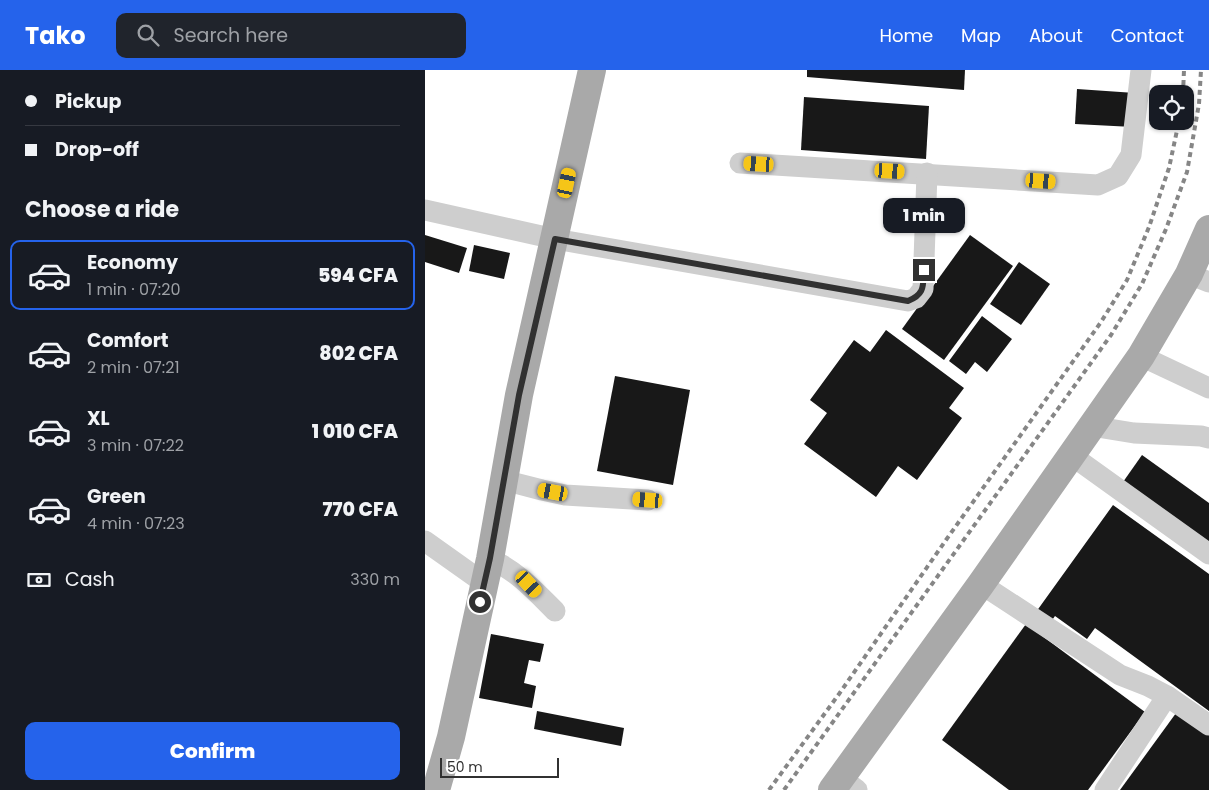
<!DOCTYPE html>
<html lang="en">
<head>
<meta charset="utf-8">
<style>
	:root { --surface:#171b24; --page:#20242c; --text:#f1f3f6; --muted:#9ea1a6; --line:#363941; --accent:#2563eb }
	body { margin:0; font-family:Poppins,sans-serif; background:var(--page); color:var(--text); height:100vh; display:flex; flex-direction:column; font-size:19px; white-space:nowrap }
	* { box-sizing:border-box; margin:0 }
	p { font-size:16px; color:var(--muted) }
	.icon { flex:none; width:28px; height:28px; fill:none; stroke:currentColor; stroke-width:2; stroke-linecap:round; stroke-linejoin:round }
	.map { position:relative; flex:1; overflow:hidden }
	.details { display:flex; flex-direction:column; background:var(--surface); width:425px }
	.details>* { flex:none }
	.hud { display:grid; align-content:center; height:110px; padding:0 25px; background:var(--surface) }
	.buttons { position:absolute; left:724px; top:15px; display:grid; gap:10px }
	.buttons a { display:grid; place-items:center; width:45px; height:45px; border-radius:10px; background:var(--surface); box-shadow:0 1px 4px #0004; font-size:25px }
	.scale { position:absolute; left:15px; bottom:12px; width:119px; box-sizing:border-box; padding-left:5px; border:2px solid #313131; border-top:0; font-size:14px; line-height:18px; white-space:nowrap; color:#313131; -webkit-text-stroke:4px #fff; paint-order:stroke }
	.end { position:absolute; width:22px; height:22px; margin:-11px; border:6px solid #313131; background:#fff; box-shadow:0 0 0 2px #fff }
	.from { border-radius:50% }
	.bubble { position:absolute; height:35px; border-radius:10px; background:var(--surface); box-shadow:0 1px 4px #0004; font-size:16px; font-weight:800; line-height:35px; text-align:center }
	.car { position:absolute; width:15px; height:30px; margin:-15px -8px; border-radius:6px; box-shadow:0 0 4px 1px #0007; background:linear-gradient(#f5c518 24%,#345 0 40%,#f5c518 0 76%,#345 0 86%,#f5c518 0) }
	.hud b { display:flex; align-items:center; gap:18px; height:48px; font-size:19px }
	.hud b+b { border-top:1px solid var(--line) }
	.hud i { width:12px; height:12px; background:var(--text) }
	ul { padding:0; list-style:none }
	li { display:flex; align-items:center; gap:15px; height:70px; margin:0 10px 8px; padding:0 15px; border:2px solid transparent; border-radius:10px }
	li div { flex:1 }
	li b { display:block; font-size:19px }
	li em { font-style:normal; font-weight:800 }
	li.on { border-color:var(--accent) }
	li>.icon { width:45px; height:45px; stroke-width:1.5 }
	h2 { padding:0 25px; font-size:22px; line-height:60px }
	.pay { display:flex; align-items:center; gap:12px; height:55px; padding:0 25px; font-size:19px }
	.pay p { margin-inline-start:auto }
	.action { display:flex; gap:10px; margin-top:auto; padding:10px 25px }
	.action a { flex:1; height:58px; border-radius:10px; background:var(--accent); color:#fff; font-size:20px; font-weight:800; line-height:58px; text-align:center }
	header { display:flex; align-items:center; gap:30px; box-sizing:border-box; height:70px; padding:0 25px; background:var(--accent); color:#fff }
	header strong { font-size:24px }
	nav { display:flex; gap:28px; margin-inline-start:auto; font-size:18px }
	.search { width:350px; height:45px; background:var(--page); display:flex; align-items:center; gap:12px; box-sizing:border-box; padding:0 18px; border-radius:10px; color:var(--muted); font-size:19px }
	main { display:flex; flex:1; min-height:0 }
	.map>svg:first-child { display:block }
	.building { fill:#181818 }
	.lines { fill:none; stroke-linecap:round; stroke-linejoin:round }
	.minor { stroke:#cecece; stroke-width:21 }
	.major { stroke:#a9a9a9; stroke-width:28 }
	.rail { stroke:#868686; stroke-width:4; stroke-dasharray:5 4; stroke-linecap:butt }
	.route { stroke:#313131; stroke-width:6 }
</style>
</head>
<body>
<header>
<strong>Tako</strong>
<div class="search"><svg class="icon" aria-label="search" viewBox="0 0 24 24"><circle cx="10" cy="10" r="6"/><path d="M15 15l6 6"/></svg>Search here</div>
<nav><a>Home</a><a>Map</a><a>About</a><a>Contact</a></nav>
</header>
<main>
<section class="details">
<div class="hud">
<b><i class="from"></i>Pickup</b>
<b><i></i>Drop-off</b>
</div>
<h2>Choose a ride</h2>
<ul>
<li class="on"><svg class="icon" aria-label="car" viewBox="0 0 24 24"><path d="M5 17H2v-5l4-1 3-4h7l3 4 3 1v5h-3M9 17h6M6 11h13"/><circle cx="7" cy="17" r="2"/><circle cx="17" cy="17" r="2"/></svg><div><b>Economy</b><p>1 min · 07:20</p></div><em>594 CFA</em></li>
<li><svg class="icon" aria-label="car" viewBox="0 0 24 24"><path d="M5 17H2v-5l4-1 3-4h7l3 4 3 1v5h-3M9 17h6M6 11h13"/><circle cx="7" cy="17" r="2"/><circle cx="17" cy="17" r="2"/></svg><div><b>Comfort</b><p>2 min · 07:21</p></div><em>802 CFA</em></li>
<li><svg class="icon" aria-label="car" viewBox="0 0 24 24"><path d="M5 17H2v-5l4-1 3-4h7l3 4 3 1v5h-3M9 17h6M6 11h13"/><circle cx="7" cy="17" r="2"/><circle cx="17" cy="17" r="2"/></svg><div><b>XL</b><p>3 min · 07:22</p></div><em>1 010 CFA</em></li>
<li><svg class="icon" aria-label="car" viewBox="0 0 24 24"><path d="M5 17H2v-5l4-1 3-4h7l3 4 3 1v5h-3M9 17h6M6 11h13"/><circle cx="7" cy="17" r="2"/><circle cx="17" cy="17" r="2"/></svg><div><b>Green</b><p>4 min · 07:23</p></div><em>770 CFA</em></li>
</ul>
<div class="pay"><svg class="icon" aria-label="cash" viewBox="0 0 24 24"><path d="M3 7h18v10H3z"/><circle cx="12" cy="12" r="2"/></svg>Cash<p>330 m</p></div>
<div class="action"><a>Confirm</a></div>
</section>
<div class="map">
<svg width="784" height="720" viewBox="0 0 784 720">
	<rect width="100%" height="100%" fill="#fff"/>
	<g class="building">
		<polygon points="382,0 540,0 539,20 382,7"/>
		<polygon points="652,19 710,23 708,57 650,54"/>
		<polygon points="379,27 504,36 501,89 376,80"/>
		<polygon points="0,165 42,178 34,203 0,192"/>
		<polygon points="545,165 588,196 519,290 477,259"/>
		<polygon points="49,175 85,183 79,209 44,201"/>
		<polygon points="594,192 625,214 596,255 565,234"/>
		<polygon points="557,246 587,269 562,302 550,292 541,304 524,291"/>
		<polygon points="461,260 539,318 524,338 537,348 492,410 473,396 451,427 379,374 402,343 385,330 429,270 445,282"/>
		<polygon points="190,306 265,320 248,415 172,401"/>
		<polygon points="717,385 784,433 784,473 698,412"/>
		<polygon points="688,435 784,504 784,641 670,558 662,569 630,546 625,553 611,542"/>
		<polygon points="601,554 720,642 663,720 584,720 517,670"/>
		<polygon points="66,564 119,574 115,592 104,590 99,613 111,616 107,638 54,628"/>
		<polygon points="754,639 784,661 784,720 695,720"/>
		<polygon points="112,641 199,658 196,676 109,659"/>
	</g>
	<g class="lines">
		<g class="minor">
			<polyline points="315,93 673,115 693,106 706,85 716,0"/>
			<polyline points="0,140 130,169 483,231 491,228 498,219 502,103"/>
			<polyline points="764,204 784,212"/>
			<polyline points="716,286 784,318"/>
			<polyline points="666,356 709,363 776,366 784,368"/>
			<polyline points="646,385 784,484"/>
			<polyline points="78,410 117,420 140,425 223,430"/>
			<polyline points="0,471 59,513"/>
			<path d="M65,489c26,11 45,32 65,52"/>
			<polyline points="556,514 695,605 723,616 742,626 784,655"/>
			<polyline points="416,708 432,720"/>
			<polyline points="680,720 742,626"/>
		</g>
		<g class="major">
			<polyline points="11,720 26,667 65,489 94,325 167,0"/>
			<polyline points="407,720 556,514 716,286 764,204 784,159"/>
		</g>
		<g class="rail">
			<polyline points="758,24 759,0"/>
			<polyline points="344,720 414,624 521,470 676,252 702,210 724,157 744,98 754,51"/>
			<polyline points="359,720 686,265 717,214 741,159 762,102 774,34 776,0"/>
		</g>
	</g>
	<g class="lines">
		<path class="route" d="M55,532l10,-44 29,-163 36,-156 353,62c17,-7 15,-15 16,-31"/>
	</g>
</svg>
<div class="buttons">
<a><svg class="icon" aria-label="locate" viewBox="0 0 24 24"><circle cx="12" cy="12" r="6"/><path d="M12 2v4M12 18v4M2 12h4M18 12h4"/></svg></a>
</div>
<div class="scale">50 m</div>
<i class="end from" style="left:55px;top:532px"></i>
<i class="end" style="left:499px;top:200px"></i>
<div class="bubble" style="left:458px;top:128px;width:82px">1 min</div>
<i class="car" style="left:334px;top:94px;rotate:273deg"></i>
<i class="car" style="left:465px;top:101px;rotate:93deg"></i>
<i class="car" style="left:616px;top:111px;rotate:94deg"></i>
<i class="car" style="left:142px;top:113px;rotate:12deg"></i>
<i class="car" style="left:128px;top:422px;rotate:280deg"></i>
<i class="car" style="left:223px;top:430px;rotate:274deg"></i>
<i class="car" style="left:104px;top:514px;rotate:137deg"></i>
</div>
</main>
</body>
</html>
